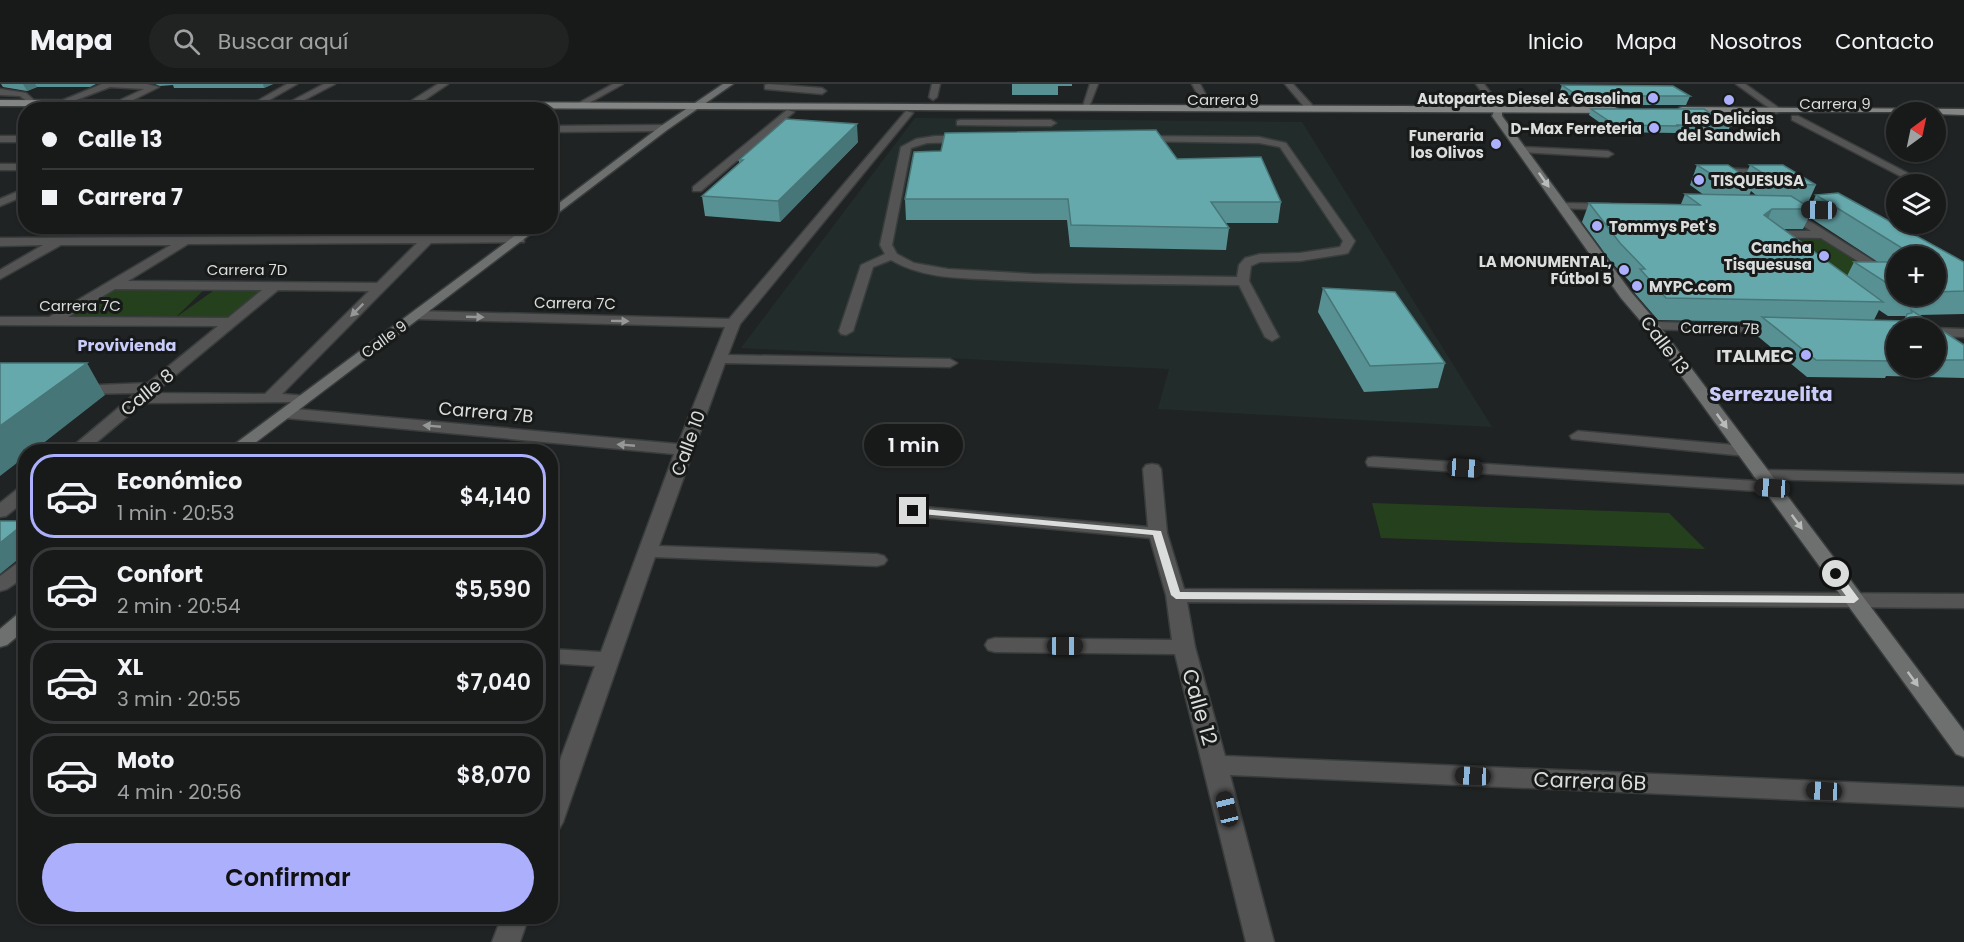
<!DOCTYPE html>
<html lang="es">
<head>
<meta charset="utf-8">
<style>
	:root { --surface:#181a1a; --page:#212323; --text:#f1f3f6; --muted:#9fa1a2; --line:#363839; --accent:#acaffb }
	body { margin:0; font-family:Poppins,sans-serif; background:var(--page); color:var(--text); height:100vh; display:flex; flex-direction:column; font-size:22px; white-space:nowrap }
	* { box-sizing:border-box; margin:0 }
	p { font-size:20px; color:var(--muted) }
	.icon { flex:none; width:33px; height:33px; fill:none; stroke:currentColor; stroke-width:2; stroke-linecap:round; stroke-linejoin:round }
	.map { position:relative; flex:1; overflow:hidden }
	.sheet { position:absolute; left:18px; top:360px; width:540px; height:480px; display:flex; flex-direction:column; background:var(--surface); border-radius:24px; box-shadow:0 2px 4px #0004,0 0 0 2px var(--line) }
	.sheet>* { flex:none }
	.banner { position:absolute; left:18px; top:18px; width:540px; height:132px; border-radius:24px; box-shadow:0 2px 4px #0004,0 0 0 2px var(--line); display:grid; align-content:center; height:132px; padding:0 24px; background:var(--surface) }
	.needle { width:39px; rotate:33deg }
	.tools { position:absolute; left:1886px; top:18px; display:grid; gap:12px }
	.tools a { display:grid; place-items:center; width:60px; height:60px; border-radius:50%; background:var(--surface); box-shadow:0 2px 4px #0004,0 0 0 2px var(--line); font-size:30px }
	.end { position:absolute; width:27px; height:27px; margin:-14px; border:8px solid #dadddc; background:#111; box-shadow:0 0 0 3px #111 }
	.from { border-radius:50% }
	.bubble { position:absolute; height:42px; border-radius:21px; background:var(--surface); box-shadow:0 2px 4px #0004,0 0 0 2px var(--line); font-size:20px; font-weight:600; line-height:42px; text-align:center }
	.car { position:absolute; width:18px; height:36px; margin:-18px -9px; border-radius:8px; box-shadow:0 0 4px 2px #0007; background:linear-gradient(#222 24%,#8ab4d8 0 40%,#222 0 76%,#8ab4d8 0 86%,#222 0) }
	.banner b { display:flex; align-items:center; gap:21px; height:57px; font-size:22px }
	.banner b+b { border-top:2px solid var(--line) }
	.banner i { width:15px; height:15px; background:var(--text) }
	ul { padding:10px 0 0; list-style:none }
	li { display:flex; align-items:center; gap:18px; height:84px; margin:0 12px 9px; padding:0 12px; border:3px solid var(--line); border-radius:24px }
	li div { flex:1 }
	li b { display:block; font-size:22px }
	li em { font-style:normal; font-weight:600 }
	li.active { border-color:var(--accent) }
	li>.icon { width:54px; height:54px; stroke-width:1.5 }
	.cta { display:flex; gap:12px; margin-top:auto; padding:12px 24px }
	.cta a { flex:1; height:69px; border-radius:36px; background:var(--accent); color:#111; font-size:24px; font-weight:600; line-height:69px; text-align:center }
	header { display:flex; align-items:center; gap:36px; box-sizing:border-box; height:84px; padding:0 30px; background:var(--surface); border-bottom:2px solid var(--line) }
	header strong { font-size:28px }
	nav { display:flex; gap:33px; margin-inline-start:auto; font-size:21px }
	.search { width:420px; height:54px; background:var(--page); display:flex; align-items:center; gap:15px; box-sizing:border-box; padding:0 21px; border-radius:33px; color:var(--muted); font-size:22px }
	.map>svg:first-child { display:block }
	.built { fill:#222d2b }
	.green { fill:#25401c }
	.lines { fill:none; stroke-linecap:round; stroke-linejoin:round }
	.lane-casing { stroke:#3a3d3d; stroke-width:3 }
	.street-casing { stroke:#3a3d3d; stroke-width:3 }
	.secondary-casing { stroke:#3a3d3d; stroke-width:3 }
	.primary-casing { stroke:#3a3d3d; stroke-width:3 }
	.lane { fill:#535453; fill-rule:evenodd }
	.street { fill:#535453; fill-rule:evenodd }
	.secondary { fill:#6d706e; fill-rule:evenodd }
	.primary { fill:#828583; fill-rule:evenodd }
	.wall { fill:#589194; fill-rule:evenodd }
	.shaded-wall { fill:#477678 }
	.building { fill:#66a9ac; stroke:#477678; stroke-width:1.5 }
	.oneway { fill:#b9bcbb }
	.oneway2 { fill:#969898 }
	.route { fill:#dadddc }
	.poi-dot { fill:#acaffb; stroke:#171a19; stroke-width:2 }
	.labels { text-anchor:middle; dominant-baseline:central; stroke-width:6; stroke-linejoin:round; paint-order:stroke }
	.far-poi-label { font-size:15px; font-weight:bold; fill:#dadddc; stroke:#171a19; text-anchor:end }
	.far-street-label { font-size:15px; fill:#dadddc; stroke:#171a19 }
	.far-neighbourhood-label { font-size:16px; font-weight:bold; fill:#c9ccf8; stroke:#171a19 }
	.street-label { font-size:18px; fill:#dadddc; stroke:#171a19 }
	.poi-label { font-size:18px; font-weight:bold; fill:#dadddc; stroke:#171a19; text-anchor:end }
	.neighbourhood-label { font-size:20px; font-weight:bold; fill:#c9ccf8; stroke:#171a19 }
	.near-street-label { font-size:21px; fill:#dadddc; stroke:#171a19 }
</style>
</head>
<body>
<header>
<strong>Mapa</strong>
<div class="search"><svg class="icon" aria-label="search" viewBox="0 0 24 24"><circle cx="10" cy="10" r="6"/><path d="M15 15l6 6"/></svg>Buscar aquí</div>
<nav><a>Inicio</a><a>Mapa</a><a>Nosotros</a><a>Contacto</a></nav>
</header>
<div class="map">
<svg width="1964" height="858" viewBox="0 0 1964 858">
	<rect width="100%" height="100%" fill="#202323"/>
	<polygon class="built" points="915,34 1302,38 1492,343 1158,325 1169,285 741,264"/>
	<g class="green">
		<polygon points="1769,153 1822,153 1881,192 1823,191"/>
		<polygon points="112,201 208,202 175,234 220,202 275,202 238,233 170,238 52,237"/>
		<polygon points="1372,419 1669,429 1705,465 1381,454"/>
	</g>
	<g class="lines">
		<g class="lane-casing">
			<g id="lane">
				<polygon points="102,0 147,0 159,3 121,22 118,21 118,17 144,5 110,3 63,21 56,19"/>
				<polygon points="324,0 335,0 293,22 286,20"/>
				<polygon points="438,0 448,0 414,23 408,23 408,19"/>
				<polygon points="613,0 623,0 582,23 575,21"/>
				<polygon points="768,0 822,4 826,7 822,10 765,5 765,1"/>
				<polygon points="932,0 940,0 937,13 933,16 929,13"/>
				<polygon points="1192,0 1200,0 1213,24 1212,26 1206,26"/>
				<polygon points="0,5 26,9 37,19 33,22 20,12 0,11"/>
				<polygon points="787,26 794,28 701,107 693,107 693,103"/>
				<polygon points="1792,32 1798,32 1917,94 1908,96 1792,36"/>
				<polygon points="960,36 1051,36 1056,39 1051,42 957,41 957,37"/>
				<rect x="0" y="52" width="26" height="6"/>
				<path d="M935,52h31l5,3 -5,3 -39,1 -16,5 -19,97 5,9 17,9 34,6 85,5 204,3 2,-12 6,-7 15,-4 40,-1 40,-6 3,-6 -63,-94 -21,-4 -124,-2v-4l3,-1 121,1 27,6 69,98 -7,12 -4,1 -44,7 -40,1 -9,4 -2,15 30,56 -7,4 -7,-4 -26,-52c-80,-1 -161,-1 -240,-5 -36,-2 -76,-1 -108,-20l-18,7 -20,64 -7,4 -5,-1 -2,-3 22,-66 24,-11 -5,-9 21,-98 15,-8z"/>
				<polygon points="1523,63 1608,67 1613,70 1608,73 1520,68 1518,66"/>
				<rect x="0" y="80" width="26" height="6"/>
				<polygon points="1578,347 1745,362 1753,367 1745,372 1572,355 1570,352"/>
				<polygon points="1374,373 1772,398 1778,399 1781,403 1778,407 1772,408 1368,382 1366,378 1368,374"/>
			</g>
		</g>
		<g class="street-casing">
			<g id="street">
				<polygon points="287,0 297,0 259,22 252,20"/>
				<polygon points="1090,0 1098,0 1089,23 1082,25"/>
				<polygon points="1285,0 1293,0 1313,22 1313,26 1307,26"/>
				<polygon points="1476,0 1484,0 1503,25 1502,27 1496,27"/>
				<polygon points="1736,0 1745,0 1783,27 1776,29"/>
				<polygon points="906,27 913,29 740,240 728,271 950,275 957,279 950,283 725,279 659,462 877,470 884,472 887,476 884,480 877,482 655,473 563,738 559,745 550,748 550,703 595,582 550,579 550,565 601,568 674,370 285,334 277,329 285,324 678,360 725,243 417,235 410,231 417,227 729,235"/>
				<polygon points="550,42 664,41 669,44 664,47 550,48"/>
				<polygon points="1713,84 1770,86 1775,89 1770,92 1709,89 1708,87"/>
				<polygon points="26,104 26,111 0,122 0,115"/>
				<polygon points="1563,119 1610,120 1616,123 1610,126 1559,124 1557,122"/>
				<polygon points="1787,123 1896,191 1896,201 1821,154 1762,153 1760,151 1766,147 1811,147 1783,128 1781,126"/>
				<path d="M520,151l4,1v6l-93,1 -149,151 26,2 3,3 -3,3 -165,1 -58,49h-19l70,-59 -58,1 -5,-2 -3,-3 3,-3 75,-3 70,-57 -218,-1v-8h49l122,-72h-110l-61,34v-9l43,-25 -43,1v-8zM417,159l-40,40 -249,-2 60,-37zM115,205l147,1 -34,28 -160,-1zM278,206l91,1 -104,103 -111,-1z"/>
				<polygon points="1653,238 1780,241 1787,245 1780,249 1648,245 1646,242 1648,239"/>
				<polygon points="1932,244 1935,244 1964,245 1964,253 1935,252 1935,244"/>
				<polygon points="1152,380 1158,381 1161,385 1167,449 1184,505 1964,510 1964,524 1187,518 1195,563 1225,672 1964,703 1964,723 1230,691 1274,858 1246,858 1175,570 995,568 988,566 985,561 988,556 995,554 1172,556 1166,511 1150,454 913,432 907,431 904,427 907,423 913,422 1148,443 1143,385 1146,381"/>
				<polygon points="1762,386 1964,390 1964,400 1756,395 1753,391 1756,387"/>
				<polygon points="26,402 26,416 6,432 0,433 0,419 20,403"/>
				<polygon points="26,476 26,492 7,505 0,507 0,492 19,478"/>
				<polygon points="502,832 529,832 520,858 492,858"/>
			</g>
		</g>
		<g class="secondary-casing">
			<g id="secondary">
				<polygon points="723,0 733,0 667,46 550,135 550,126 661,42"/>
				<polygon points="1496,23 1502,23 1502,32 1631,208 1655,236 1964,647 1964,673 1956,670 1645,242 1621,214 1492,32"/>
				<polygon points="528,142 541,142 243,368 224,368"/>
				<polygon points="26,527 26,545 7,561 0,563 0,545 19,529"/>
			</g>
		</g>
		<g class="primary-casing">
			<g id="primary">
				<polygon points="0,16 1615,23 1619,26 1615,29 0,22"/>
				<polygon points="1682,23 1964,25 1964,31 1935,30 1935,28 1679,28 1679,24"/>
			</g>
		</g>
		<use href="#lane" class="lane"/>
		<use href="#street" class="street"/>
		<use href="#secondary" class="secondary"/>
		<use href="#primary" class="primary"/>
	</g>
	<g class="wall">
		<polygon points="1,0 96,0 90,3 37,3 27,7 3,3"/>
		<polygon points="155,0 273,0 264,4 174,4 173,1 160,2"/>
		<polygon points="1012,0 1072,0 1072,2 1058,2 1058,11 1012,11"/>
		<polygon points="1562,1 1690,12 1686,21 1575,21 1559,10"/>
		<polygon points="1591,25 1730,42 1728,48 1677,47 1676,49 1613,48 1589,31"/>
		<polygon points="858,58 780,138 705,132 702,112 739,79 739,76"/>
		<polygon points="1177,75 1281,118 1278,139 1225,139 1229,144 1226,166 1070,163 1067,136 906,136 905,115"/>
		<path d="M1697,81l48,12 5,-12 66,20 -9,20h-2l5,3 6,-13 148,67v52l-45,1 45,30v33l-78,-2 -1,2 -78,-1 -52,-43 5,-12 -102,-2 -26,-30 2,-4 -22,-23 -30,-41 7,-19 92,1 4,-10 19,1 -14,-10zM1751,107l6,5h-8zM1809,133l69,45h-24l-7,14 -64,-47h20zM1896,172h39v40h-39zM1879,226l9,6h18l-3,5 -29,-1zM1896,244h39v40h-39z"/>
		<polygon points="1323,204 1445,279 1438,304 1364,308 1318,228"/>
	</g>
	<g class="shaded-wall">
		<polygon points="23,0 35,0 37,3 27,7"/>
		<polygon points="263,0 273,0 264,4"/>
		<polygon points="857,40 858,58 780,138 778,117"/>
		<polygon points="1772,125 1764,145 1764,131"/>
		<polygon points="87,279 105,311 32,368 26,368 26,372 0,392 0,342"/>
		<polygon points="26,438 26,469 0,490 0,459"/>
	</g>
	<g class="building">
		<polygon points="1562,1 1673,2 1690,12 1578,12"/>
		<polygon points="1591,25 1704,25 1730,42 1676,41 1679,42 1615,41"/>
		<polygon points="786,35 857,40 778,117 702,112 743,76 739,76"/>
		<polygon points="1156,46 1177,75 1261,73 1281,118 1211,118 1229,144 1071,141 1068,115 905,115 914,68 941,67 945,49"/>
		<polygon points="1697,81 1728,81 1755,99 1725,99"/>
		<polygon points="1750,81 1783,81 1816,101 1778,99"/>
		<polygon points="1838,109 1964,178 1964,207 1935,208 1935,196 1944,193 1944,189 1941,187 1935,187 1935,172 1910,172 1910,169 1816,111"/>
		<polygon points="1685,110 1791,112 1812,125 1772,125 1764,131 1883,218 1666,214 1640,185 1645,185 1620,159 1589,119 1700,121"/>
		<polygon points="1854,178 1896,178 1896,205"/>
		<polygon points="1323,204 1395,208 1445,279 1370,282"/>
		<polygon points="1911,226 1964,261 1964,276 1935,276 1935,244 1896,244 1896,275 1890,274 1894,277 1816,276 1762,233 1905,237 1907,230 1912,229"/>
		<polygon points="0,279 87,279 0,342"/>
		<polygon points="0,437 26,437 26,438 0,459"/>
	</g>
	<defs><path id="oneway-solid" d="M-6-.8H1V-3.2L6.5 0L1 3.2V.8H-6Z" transform="scale(1.5)"/></defs>
	<g class="oneway">
		<use href="#oneway-solid" transform="translate(1544 96) rotate(55)"/>
		<use href="#oneway-solid" transform="translate(1722 337) rotate(54)"/>
		<use href="#oneway-solid" transform="translate(1797 438) rotate(54)"/>
		<use href="#oneway-solid" transform="translate(1913 595) rotate(54)"/>
	</g>
	<g class="oneway2">
		<use href="#oneway-solid" transform="translate(357 226) rotate(135)"/>
		<use href="#oneway-solid" transform="translate(475 233) rotate(2)"/>
		<use href="#oneway-solid" transform="translate(620 237) rotate(1)"/>
		<use href="#oneway-solid" transform="translate(432 342) rotate(-175)"/>
		<use href="#oneway-solid" transform="translate(626 361) rotate(-175)"/>
	</g>
	<polygon class="route" points="913,424 1161,447 1180,508 1846,512 1830,490 1836,487 1839,488 1859,515 1854,519 1176,515 1171,511 1153,451 910,429 908,427"/>
	<g class="poi-dot">
		<circle cx="1653" cy="14" r="6"/>
		<circle cx="1729" cy="16" r="6"/>
		<circle cx="1654" cy="44" r="6"/>
		<circle cx="1496" cy="60" r="6"/>
		<circle cx="1699" cy="96" r="6"/>
		<circle cx="1597" cy="142" r="6"/>
		<circle cx="1824" cy="172" r="6"/>
		<circle cx="1624" cy="186" r="6"/>
		<circle cx="1637" cy="202" r="6"/>
		<circle cx="1806" cy="271" r="6"/>
	</g>
	<g class="labels">
		<g class="far-poi-label">
			<text x="1641" y="14">Autopartes Diesel &amp; Gasolina</text>
			<text x="1729" y="34" text-anchor="middle">Las Delicias<tspan x="1729" dy="17">del Sandwich</tspan></text>
			<text x="1642" y="44">D-Max Ferreteria</text>
			<text x="1484" y="51">Funeraria<tspan x="1484" dy="17">los Olivos</tspan></text>
			<text x="1711" y="96" text-anchor="start">TISQUESUSA</text>
			<text x="1609" y="142" text-anchor="start">Tommys Pet's</text>
			<text x="1812" y="163">Cancha<tspan x="1812" dy="17">Tisquesusa</tspan></text>
			<text x="1612" y="177">LA MONUMENTAL,<tspan x="1612" dy="17">Fútbol 5</tspan></text>
			<text x="1649" y="202" text-anchor="start">MYPC.com</text>
		</g>
		<g class="far-street-label">
			<text x="1223" y="15">Carrera 9</text>
			<text x="1835" y="19">Carrera 9</text>
			<text x="247" y="185">Carrera 7D</text>
			<text transform="translate(575 219) rotate(1)">Carrera 7C</text>
			<text x="80" y="221">Carrera 7C</text>
			<text transform="translate(1720 244) rotate(1)">Carrera 7B</text>
			<text transform="translate(384 255) rotate(-36)">Calle 9</text>
		</g>
		<g class="far-neighbourhood-label">
			<text x="127" y="261">Provivienda</text>
		</g>
		<g class="street-label">
			<text transform="translate(1665 261) rotate(53)">Calle 13</text>
			<text transform="translate(147 308) rotate(-39)">Calle 8</text>
			<text transform="translate(486 328) rotate(5)">Carrera 7B</text>
			<text transform="translate(688 359) rotate(-70)">Calle 10</text>
		</g>
		<g class="poi-label">
			<text x="1794" y="271">ITALMEC</text>
		</g>
		<g class="neighbourhood-label">
			<text x="1771" y="310">Serrezuelita</text>
		</g>
		<g class="near-street-label">
			<text transform="translate(1200 623) rotate(74)">Calle 12</text>
			<text transform="translate(1590 697) rotate(2)">Carrera 6B</text>
		</g>
	</g>
</svg>
<div class="tools">
<a><svg class="needle" viewBox="-14 -14 28 28"><path d="M0-13l5 13h-10z" fill="#e53935"/><path d="M0 13l5-13h-10z" fill="#9fa1a2"/></svg></a>
<a><svg class="icon" aria-label="layers" viewBox="0 0 24 24"><path d="M12 4l9 5-9 5-9-5zM3 14l9 5 9-5"/></svg></a>
<a>+</a>
<a>−</a>
</div>
<i class="end from" style="left:1836px;top:490px"></i>
<i class="end" style="left:913px;top:427px"></i>
<div class="bubble" style="left:864px;top:340px;width:99px">1 min</div>
<i class="car" style="left:1819px;top:126px;rotate:271deg"></i>
<i class="car" style="left:1465px;top:384px;rotate:94deg"></i>
<i class="car" style="left:1772px;top:404px;rotate:274deg"></i>
<i class="car" style="left:1065px;top:562px;rotate:90deg"></i>
<i class="car" style="left:1473px;top:692px;rotate:273deg"></i>
<i class="car" style="left:1824px;top:707px;rotate:273deg"></i>
<i class="car" style="left:1227px;top:725px;rotate:346deg"></i>
<div class="banner">
<b><i class="from"></i>Calle 13</b>
<b><i></i>Carrera 7</b>
</div>
<section class="sheet">
<ul>
<li class="active"><svg class="icon" aria-label="car" viewBox="0 0 24 24"><path d="M5 17H2v-5l4-1 3-4h7l3 4 3 1v5h-3M9 17h6M6 11h13"/><circle cx="7" cy="17" r="2"/><circle cx="17" cy="17" r="2"/></svg><div><b>Económico</b><p>1 min · 20:53</p></div><em>$4,140</em></li>
<li><svg class="icon" aria-label="car" viewBox="0 0 24 24"><path d="M5 17H2v-5l4-1 3-4h7l3 4 3 1v5h-3M9 17h6M6 11h13"/><circle cx="7" cy="17" r="2"/><circle cx="17" cy="17" r="2"/></svg><div><b>Confort</b><p>2 min · 20:54</p></div><em>$5,590</em></li>
<li><svg class="icon" aria-label="car" viewBox="0 0 24 24"><path d="M5 17H2v-5l4-1 3-4h7l3 4 3 1v5h-3M9 17h6M6 11h13"/><circle cx="7" cy="17" r="2"/><circle cx="17" cy="17" r="2"/></svg><div><b>XL</b><p>3 min · 20:55</p></div><em>$7,040</em></li>
<li><svg class="icon" aria-label="car" viewBox="0 0 24 24"><path d="M5 17H2v-5l4-1 3-4h7l3 4 3 1v5h-3M9 17h6M6 11h13"/><circle cx="7" cy="17" r="2"/><circle cx="17" cy="17" r="2"/></svg><div><b>Moto</b><p>4 min · 20:56</p></div><em>$8,070</em></li>
</ul>
<div class="cta"><a>Confirmar</a></div>
</section>
</div>
</body>
</html>
